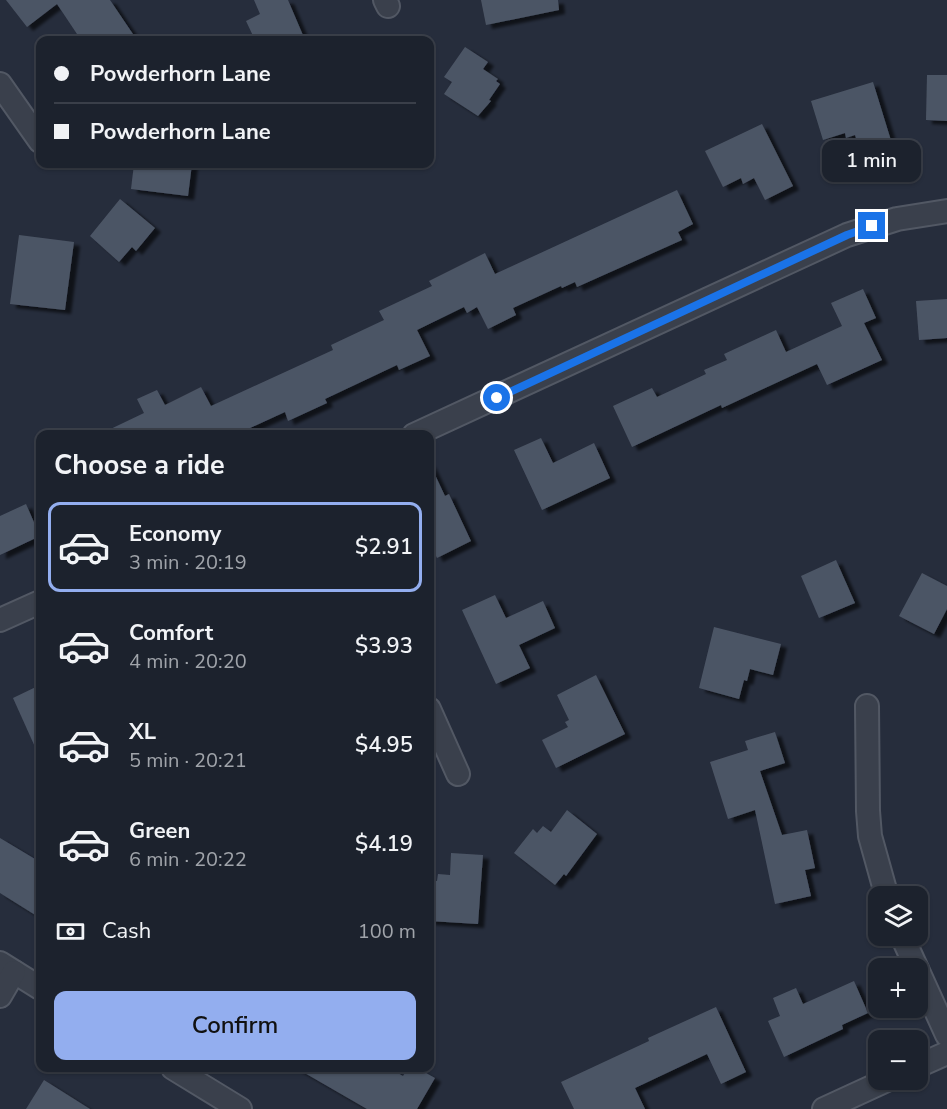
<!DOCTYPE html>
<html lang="en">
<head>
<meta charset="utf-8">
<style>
	:root { --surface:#1c222d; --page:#292f39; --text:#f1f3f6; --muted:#a0a4aa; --line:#3a3f49; --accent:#93aeef }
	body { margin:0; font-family:"Nunito Sans",sans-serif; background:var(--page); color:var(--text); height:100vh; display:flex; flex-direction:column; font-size:22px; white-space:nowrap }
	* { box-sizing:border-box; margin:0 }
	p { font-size:20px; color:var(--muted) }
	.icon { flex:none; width:33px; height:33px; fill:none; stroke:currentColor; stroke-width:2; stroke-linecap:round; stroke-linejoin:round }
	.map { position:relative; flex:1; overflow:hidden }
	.panel { position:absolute; left:36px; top:430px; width:398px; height:642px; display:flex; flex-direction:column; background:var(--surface); border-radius:12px; box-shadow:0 2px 4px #0004,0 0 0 2px var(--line) }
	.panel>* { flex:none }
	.top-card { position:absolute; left:36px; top:36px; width:398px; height:132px; border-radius:12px; box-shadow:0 2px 4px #0004,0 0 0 2px var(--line); display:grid; align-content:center; height:132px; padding:0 18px; background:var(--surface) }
	.tools { position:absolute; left:868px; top:886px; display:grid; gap:12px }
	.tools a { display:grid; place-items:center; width:60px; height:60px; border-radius:12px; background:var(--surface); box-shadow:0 2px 4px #0004,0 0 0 2px var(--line); font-size:30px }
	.end { position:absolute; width:27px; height:27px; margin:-14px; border:8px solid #1a73e8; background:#fff; box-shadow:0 0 0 3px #fff }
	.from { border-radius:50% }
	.bubble { position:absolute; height:42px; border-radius:12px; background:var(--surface); box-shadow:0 2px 4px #0004,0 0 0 2px var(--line); font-size:20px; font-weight:600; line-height:42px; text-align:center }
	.top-card b { display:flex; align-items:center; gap:21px; height:57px; font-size:22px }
	.top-card b+b { border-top:2px solid var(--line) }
	.top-card i { width:15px; height:15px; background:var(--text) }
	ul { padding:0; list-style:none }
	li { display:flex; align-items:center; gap:18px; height:90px; margin:0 12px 9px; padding:0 6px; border:3px solid transparent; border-radius:12px }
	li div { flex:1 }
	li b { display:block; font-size:22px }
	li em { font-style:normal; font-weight:600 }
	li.selected { border-color:var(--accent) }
	li>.icon { width:54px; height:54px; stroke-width:1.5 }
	h2 { padding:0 18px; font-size:27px; line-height:72px }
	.pay { display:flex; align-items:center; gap:15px; height:66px; padding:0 18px; font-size:22px }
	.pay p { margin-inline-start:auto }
	.action { display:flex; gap:12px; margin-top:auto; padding:12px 18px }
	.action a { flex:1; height:69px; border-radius:12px; background:var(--accent); color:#111; font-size:24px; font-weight:600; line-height:69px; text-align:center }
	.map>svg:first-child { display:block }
	.building { fill:#4c5565; filter:url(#shadow) }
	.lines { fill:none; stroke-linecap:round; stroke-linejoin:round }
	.minor-casing { stroke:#525864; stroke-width:26 }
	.minor { stroke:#3a404c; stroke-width:22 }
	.route { stroke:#1a73e8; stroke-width:8 }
</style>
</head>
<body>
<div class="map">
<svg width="947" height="1109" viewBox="0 0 947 1109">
	<defs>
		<filter id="shadow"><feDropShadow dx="6" dy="4" stdDeviation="1.5" flood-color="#0009"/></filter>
	</defs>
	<rect width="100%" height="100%" fill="#262d3c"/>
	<g class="building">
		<polygon points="6,0 110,0 137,40 81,40 57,4 27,27"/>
		<polygon points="254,0 288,0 305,40 255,40 246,21 260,14"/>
		<polygon points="481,0 558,0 559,10 486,25"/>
		<polygon points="465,47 488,62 483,69 498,79 496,81 500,84 489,100 491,101 478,116 444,94 452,82 444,77"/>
		<polygon points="927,75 947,75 947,121 926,120"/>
		<polygon points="873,82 893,147 862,157 855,135 846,138 845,133 823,140 811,101"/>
		<polygon points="762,124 793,186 765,200 754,178 743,184 741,178 723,187 705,151"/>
		<polygon points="134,164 192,164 188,196 131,189"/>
		<polygon points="677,190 693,224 678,232 682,240 577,287 575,282 562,288 561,286 513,308 516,315 488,329 477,307 467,313 464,307 417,330 430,356 399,370 397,365 325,399 327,403 288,421 285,412 235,435 98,435 144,413 137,399 157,390 165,405 201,387 211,406 333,350 331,345 384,320 379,311 432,286 429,281 485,253 495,274"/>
		<polygon points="120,199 155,228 136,251 132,247 119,262 90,236"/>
		<polygon points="19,235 74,242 65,310 10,304"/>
		<polygon points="863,289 876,318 864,323 882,360 827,385 817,364 722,408 721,405 632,447 613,406 652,388 657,397 706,374 704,370 727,360 724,354 776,330 786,352 842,326 831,303"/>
		<polygon points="947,299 947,338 919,340 916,301"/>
		<polygon points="541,438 553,463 594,443 610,478 542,510 514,450"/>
		<polygon points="429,462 445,496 449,494 471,541 437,558 429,542"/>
		<polygon points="26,504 40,536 0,555 0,516"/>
		<polygon points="836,560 855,603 819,618 801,576"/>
		<polygon points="922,573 947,586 947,609 934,634 899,616"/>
		<polygon points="495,595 506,618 543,601 555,628 519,645 530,668 496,684 462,610"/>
		<polygon points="714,627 781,644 773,675 750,669 747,681 744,680 739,699 699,688"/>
		<polygon points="596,675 625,734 556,768 542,740 568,727 565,722 569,720 557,695"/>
		<polygon points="40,685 40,758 13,698"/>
		<polygon points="775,732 785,763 760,771 782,835 807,830 815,868 805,870 811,896 775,904 755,810 728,819 710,762 748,750 745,741"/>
		<polygon points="567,810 597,834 566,876 564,874 555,885 514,853 533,829 537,833 543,826 551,832"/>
		<polygon points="0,838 40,862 40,918 0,893"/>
		<polygon points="451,853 483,855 478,924 429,921 429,880 437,881 438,874 450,875"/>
		<polygon points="854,981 868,1013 842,1025 843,1029 784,1057 768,1021 780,1016 773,998 796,988 803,1004"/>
		<polygon points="716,1007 746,1072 721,1084 707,1054 635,1088 645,1109 574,1109 561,1082 649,1041 648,1038"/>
		<polygon points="296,1068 389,1068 403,1076 408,1068 417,1068 435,1078 417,1109 367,1109"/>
		<polygon points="44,1080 90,1109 26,1109"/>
	</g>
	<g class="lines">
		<g class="minor-casing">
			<g id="minor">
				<polyline points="385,0 388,6"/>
				<polyline points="0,84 40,141"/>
				<polyline points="414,435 847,235 897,219 947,211"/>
				<polyline points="0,620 40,602"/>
				<polyline points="867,706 868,811 870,836 887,897"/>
				<polyline points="429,709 458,774"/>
				<polyline points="902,936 917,969"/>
				<polyline points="0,963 40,988"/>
				<polyline points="918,971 947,1035"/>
				<polyline points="0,996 14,972"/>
				<polyline points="918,1066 947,1053"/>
				<polyline points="173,1068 240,1109"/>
				<polyline points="824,1109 887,1080"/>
			</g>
		</g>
		<use href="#minor" class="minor"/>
	</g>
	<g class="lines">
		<polyline class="route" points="497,398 847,235 872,226"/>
	</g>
</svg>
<div class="tools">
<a><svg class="icon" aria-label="layers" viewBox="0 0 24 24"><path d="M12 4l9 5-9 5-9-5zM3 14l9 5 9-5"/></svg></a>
<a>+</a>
<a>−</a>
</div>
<i class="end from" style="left:497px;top:398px"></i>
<i class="end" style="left:872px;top:226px"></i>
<div class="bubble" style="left:822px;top:140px;width:99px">1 min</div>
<div class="top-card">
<b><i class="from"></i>Powderhorn Lane</b>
<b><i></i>Powderhorn Lane</b>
</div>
<section class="panel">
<h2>Choose a ride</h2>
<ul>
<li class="selected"><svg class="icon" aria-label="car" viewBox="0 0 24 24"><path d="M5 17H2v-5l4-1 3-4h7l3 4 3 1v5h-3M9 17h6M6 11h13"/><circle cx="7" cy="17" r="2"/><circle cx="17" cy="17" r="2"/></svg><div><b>Economy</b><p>3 min · 20:19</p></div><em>$2.91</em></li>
<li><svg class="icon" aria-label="car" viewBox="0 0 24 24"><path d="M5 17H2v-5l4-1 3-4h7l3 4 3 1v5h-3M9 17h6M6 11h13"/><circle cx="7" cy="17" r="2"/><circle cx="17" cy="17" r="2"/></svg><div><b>Comfort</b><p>4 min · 20:20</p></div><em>$3.93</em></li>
<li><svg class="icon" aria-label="car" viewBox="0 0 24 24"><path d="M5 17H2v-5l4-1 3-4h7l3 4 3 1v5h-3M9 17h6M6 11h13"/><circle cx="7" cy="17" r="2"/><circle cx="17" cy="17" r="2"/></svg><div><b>XL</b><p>5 min · 20:21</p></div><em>$4.95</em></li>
<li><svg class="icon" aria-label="car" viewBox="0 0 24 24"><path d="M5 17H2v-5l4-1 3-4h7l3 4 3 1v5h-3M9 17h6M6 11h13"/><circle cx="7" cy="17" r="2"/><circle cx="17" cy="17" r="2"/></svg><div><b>Green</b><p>6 min · 20:22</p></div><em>$4.19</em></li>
</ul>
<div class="pay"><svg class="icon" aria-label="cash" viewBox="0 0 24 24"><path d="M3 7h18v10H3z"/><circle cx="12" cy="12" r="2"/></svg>Cash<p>100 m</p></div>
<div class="action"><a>Confirm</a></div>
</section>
</div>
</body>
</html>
